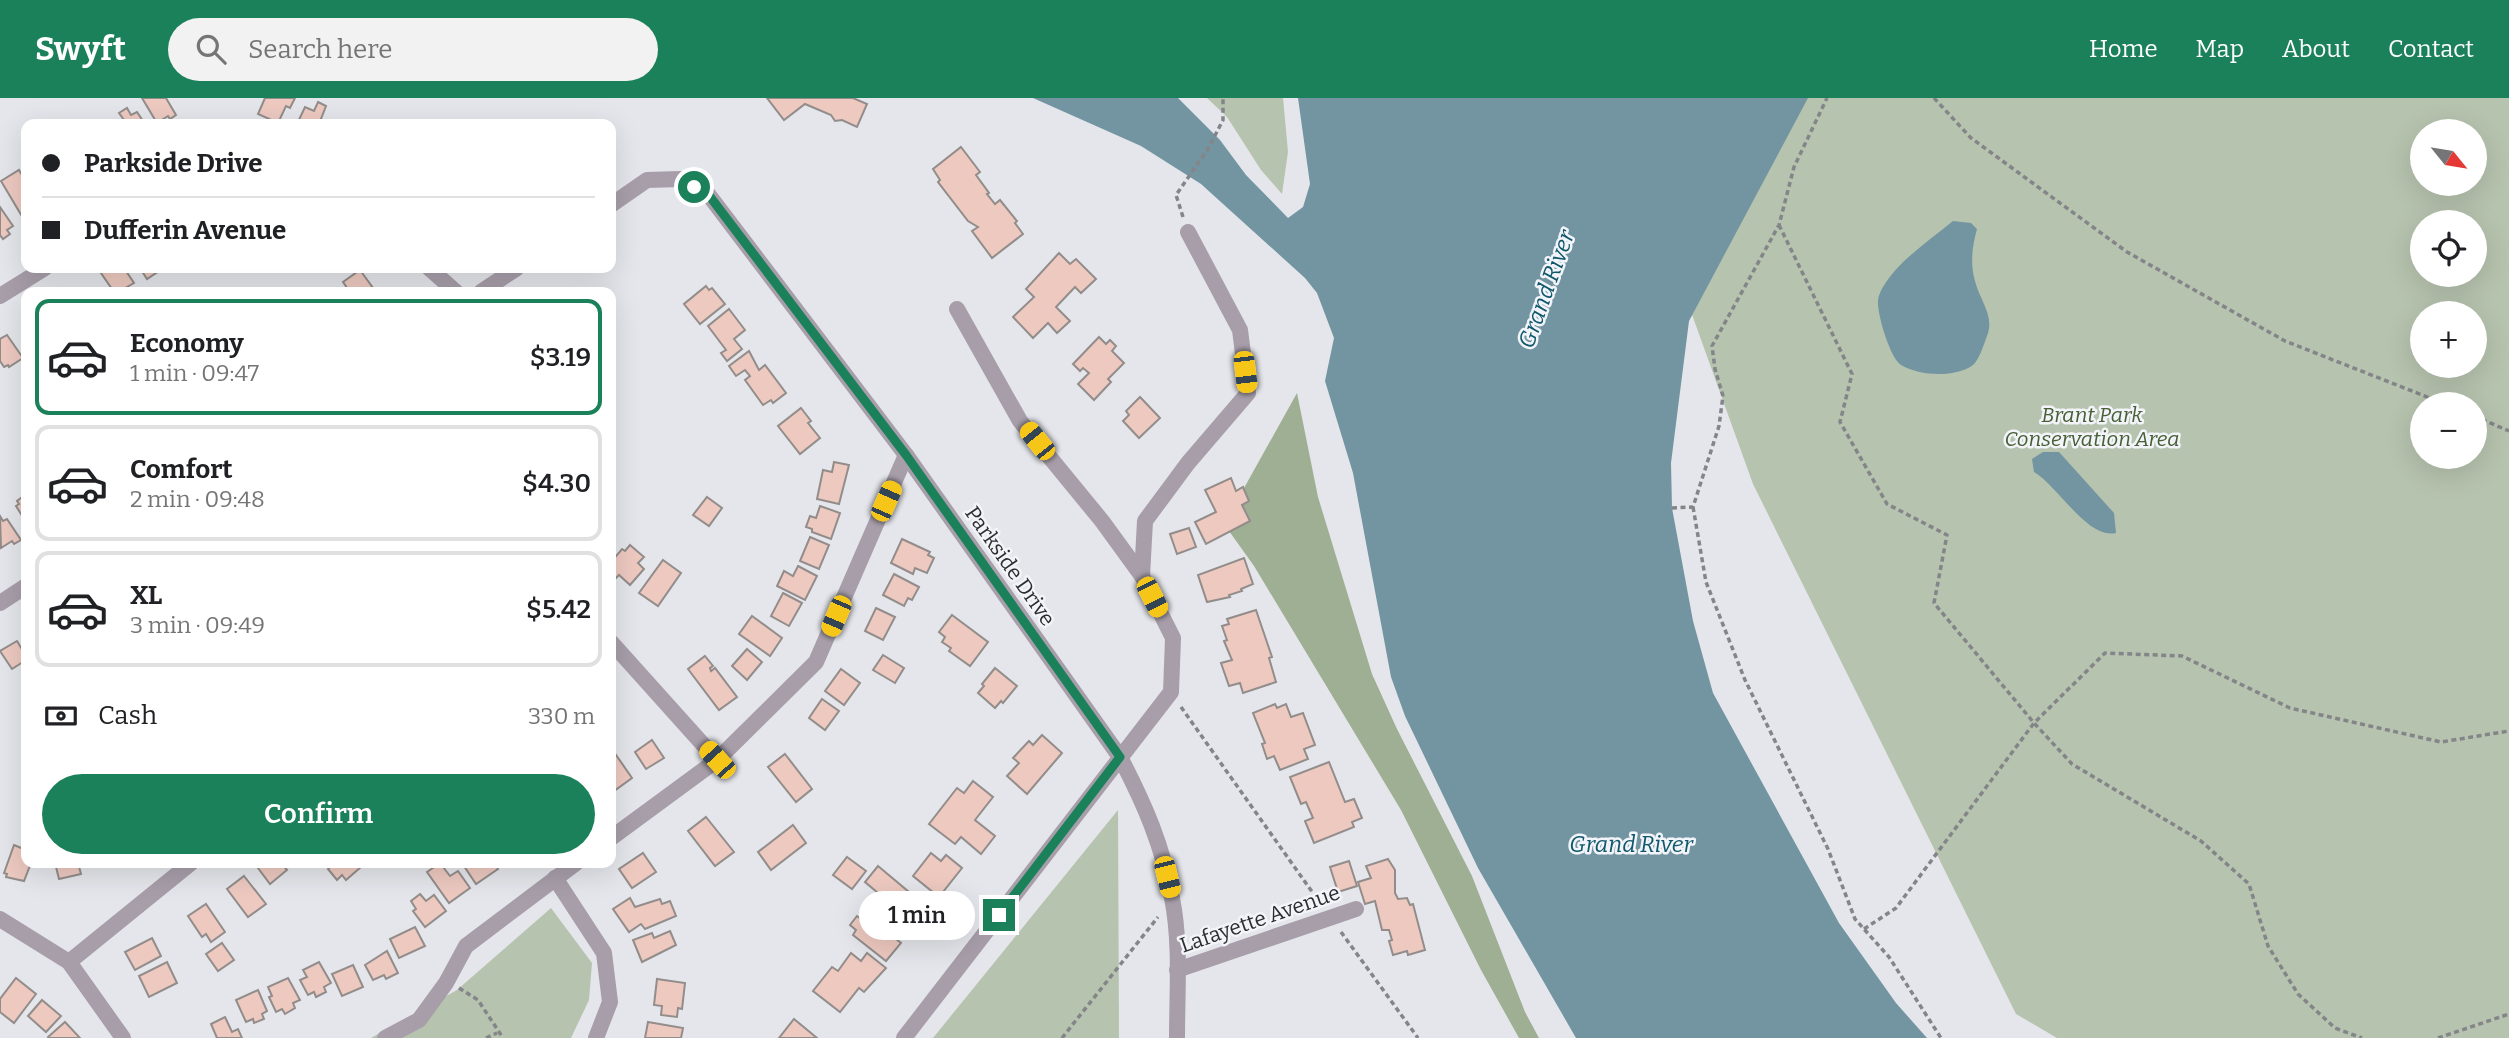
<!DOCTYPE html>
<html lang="en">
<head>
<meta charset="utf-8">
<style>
	:root { --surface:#fff; --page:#f2f2f2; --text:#202124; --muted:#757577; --line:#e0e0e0; --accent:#1b815a }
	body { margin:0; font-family:Bitter,serif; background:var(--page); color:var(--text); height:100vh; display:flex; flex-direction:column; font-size:26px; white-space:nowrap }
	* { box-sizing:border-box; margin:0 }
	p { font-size:23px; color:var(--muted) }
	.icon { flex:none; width:38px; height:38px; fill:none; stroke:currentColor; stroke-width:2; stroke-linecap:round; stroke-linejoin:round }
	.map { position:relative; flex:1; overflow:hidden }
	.drawer { position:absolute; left:21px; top:189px; width:595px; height:581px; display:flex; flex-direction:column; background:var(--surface); border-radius:14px; box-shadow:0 7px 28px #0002 }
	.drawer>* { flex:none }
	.guide { position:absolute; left:21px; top:21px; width:595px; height:154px; border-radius:14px; box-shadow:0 7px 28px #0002; display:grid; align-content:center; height:154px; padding:0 21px; background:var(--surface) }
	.needle { width:46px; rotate:120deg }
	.tools { position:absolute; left:2410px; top:21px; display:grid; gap:14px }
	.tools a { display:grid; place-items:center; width:77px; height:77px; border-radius:50%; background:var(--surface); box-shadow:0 7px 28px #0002; font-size:35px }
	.end { position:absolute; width:32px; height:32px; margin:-16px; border:9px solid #1b815a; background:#fff; box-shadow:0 0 0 4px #fff }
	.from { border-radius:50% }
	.bubble { position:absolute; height:49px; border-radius:24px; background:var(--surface); box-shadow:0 7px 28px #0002; font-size:23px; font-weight:600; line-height:49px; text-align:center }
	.car { position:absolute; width:21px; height:42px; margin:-21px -10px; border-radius:9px; box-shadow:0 0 5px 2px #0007; background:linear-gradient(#f5c518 24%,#345 0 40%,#f5c518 0 76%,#345 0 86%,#f5c518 0) }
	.guide b { display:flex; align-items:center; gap:24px; height:66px; font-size:26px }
	.guide b+b { border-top:2px solid var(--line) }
	.guide i { width:18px; height:18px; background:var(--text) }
	ul { padding:12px 0 0; list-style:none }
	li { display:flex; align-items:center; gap:21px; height:116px; margin:0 14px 10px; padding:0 7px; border:4px solid var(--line); border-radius:14px }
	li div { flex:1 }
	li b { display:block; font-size:26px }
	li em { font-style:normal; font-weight:600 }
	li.on { border-color:var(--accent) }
	li>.icon { width:63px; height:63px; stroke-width:1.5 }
	.pay { display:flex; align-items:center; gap:18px; height:77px; padding:0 21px; font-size:26px }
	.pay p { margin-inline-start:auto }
	.cta { display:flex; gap:14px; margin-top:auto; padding:14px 21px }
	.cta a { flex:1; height:80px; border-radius:42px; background:var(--accent); color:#fff; font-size:28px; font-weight:600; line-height:80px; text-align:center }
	header { display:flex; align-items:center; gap:42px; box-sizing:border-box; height:98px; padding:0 35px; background:var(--accent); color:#fff }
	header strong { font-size:33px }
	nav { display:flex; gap:38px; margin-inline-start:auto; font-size:24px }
	.search { width:490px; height:63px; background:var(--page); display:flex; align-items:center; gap:18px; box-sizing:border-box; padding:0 24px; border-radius:38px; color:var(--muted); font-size:26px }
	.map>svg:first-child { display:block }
	.green { fill:#b6c3ae; fill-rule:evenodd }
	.forest { fill:#9faf94 }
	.water { fill:#7295a1 }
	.building { fill:#edc9c0; stroke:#928d8b; stroke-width:2 }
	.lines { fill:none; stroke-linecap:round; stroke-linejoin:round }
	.path { stroke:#848589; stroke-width:3.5; stroke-dasharray:5 3.5; stroke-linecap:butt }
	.minor { stroke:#a79ea9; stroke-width:16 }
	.route { stroke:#1b815a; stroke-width:9 }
	.labels { text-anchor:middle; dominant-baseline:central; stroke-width:5; stroke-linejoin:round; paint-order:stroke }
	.park-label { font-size:21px; font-style:italic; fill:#465f34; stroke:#f2f4f9 }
	.street-label { font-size:21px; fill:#2c2d2f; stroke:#f2f4f9 }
	.water-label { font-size:23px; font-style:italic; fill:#0f586b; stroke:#f2f4f9 }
</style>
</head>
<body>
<header>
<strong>Swyft</strong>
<div class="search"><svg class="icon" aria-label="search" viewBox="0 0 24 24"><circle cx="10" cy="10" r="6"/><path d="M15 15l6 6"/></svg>Search here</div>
<nav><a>Home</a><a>Map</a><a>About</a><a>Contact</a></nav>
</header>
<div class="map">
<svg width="2509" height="940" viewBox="0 0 2509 940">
	<rect width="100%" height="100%" fill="#e5e6eb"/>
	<g class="green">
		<polygon points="1207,0 1283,0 1288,54 1282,96 1261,72 1227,19"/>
		<path d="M1614,0h895v940h-452l-41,-24 -263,-530zM2422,33h52v53h-52zM2422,124h52v53h-52zM2422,215h52v53h-52zM2422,306h52v53h-52z"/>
		<polygon points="1118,712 1119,940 933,940"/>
		<polygon points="551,810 592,865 589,902 571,940 371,940 457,892"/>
	</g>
	<polygon class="forest" points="1297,295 1318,399 1372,576 1397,631 1472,778 1525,914 1539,940 1519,940 1481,872 1401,712 1254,468 1224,426"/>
	<g class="water">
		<polygon points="1033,0 1178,0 1220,42 1246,77 1288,120 1303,109 1310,86 1298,0 1808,0 1689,223 1671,365 1672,410 1693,523 1713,595 1839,825 1896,905 1927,940 1576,940 1478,770 1405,618 1391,579 1353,375 1325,283 1334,240 1317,195 1305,180 1201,86 1141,48"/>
		<path d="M1953,123l18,2 6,6c-5,18 -7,34 -2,52 5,20 20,35 12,55 -3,8 -8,24 -14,29 -17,13 -54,11 -72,0 -11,-7 -24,-51 -23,-64 0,-4 3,-11 5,-14 16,-27 46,-46 70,-66z"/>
		<path d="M2043,354h16l55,61 2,20c-28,7 -58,-47 -82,-61l-2,-13z"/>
	</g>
	<g class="building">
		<polygon points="142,0 166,0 176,17 170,21 168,18 157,25"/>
		<polygon points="265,0 295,0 290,10 286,8 278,25 258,16"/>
		<polygon points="767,0 853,0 867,6 857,29 842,22 835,23 831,17 805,6 784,22"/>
		<polygon points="318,4 326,8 319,26 297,26 305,9 314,13"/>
		<polygon points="127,10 131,17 137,14 145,26 120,26 119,25 124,22 119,15"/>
		<polygon points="961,49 980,74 976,77 989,95 987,96 995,106 1000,102 1017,123 1015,125 1023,136 992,160 972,133 978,129 968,123 938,84 940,82 933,71"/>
		<polygon points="19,72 26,84 26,125 1,83"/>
		<polygon points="0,109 13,128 7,132 10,136 3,141 0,137"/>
		<polygon points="1059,155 1070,166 1076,161 1096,181 1081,195 1075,189 1056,209 1070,223 1057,235 1048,225 1033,240 1013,219 1034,199 1026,191"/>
		<polygon points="109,170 112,173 117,170 124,170 134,185 127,189 131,194 114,194 101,175"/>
		<polygon points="140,170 161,170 162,171 147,181"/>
		<polygon points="360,172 376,194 350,194 343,184"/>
		<polygon points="706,188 709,192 712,190 725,206 700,226 684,206"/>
		<polygon points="729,211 745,232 734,241 742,251 727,263 721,255 726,252 708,228"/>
		<polygon points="7,237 23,260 9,269 8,267 4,269 0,263 0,241"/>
		<polygon points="1099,239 1106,246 1110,242 1116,248 1112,253 1124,265 1108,281 1111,284 1094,302 1078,286 1089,275 1083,270 1080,273 1073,266"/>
		<polygon points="749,253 759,272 765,267 786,295 773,305 771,302 763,307 745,282 750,278 745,272 736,278 729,268"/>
		<polygon points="1140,299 1160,320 1139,340 1123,323 1129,317 1126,313"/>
		<polygon points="801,310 811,323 808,325 820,340 800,356 778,328"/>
		<polygon points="834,364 849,367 839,406 817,401 823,372 832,374"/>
		<polygon points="1231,380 1236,393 1243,389 1249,403 1242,407 1250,423 1206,446 1195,424 1216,414 1205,392"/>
		<polygon points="26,396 26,424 16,408 19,406 17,403"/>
		<polygon points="707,399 722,410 709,428 693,417"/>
		<polygon points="820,408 840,415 831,441 812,434 812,431 806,429 810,418 816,420"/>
		<polygon points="0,418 3,423 7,421 21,442 14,446 12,443 1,450"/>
		<polygon points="1189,430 1196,449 1177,456 1170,436"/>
		<polygon points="810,439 829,447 819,471 800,463"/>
		<polygon points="902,441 930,454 928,457 934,460 927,475 915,470 913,476 891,465"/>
		<polygon points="630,447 644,459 638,465 644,471 630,487 619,477 616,480 611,475 611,464 622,451 625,453"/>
		<polygon points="1244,460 1253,486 1241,491 1242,493 1229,497 1230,499 1207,504 1198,477"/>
		<polygon points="663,462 681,475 658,508 639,495"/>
		<polygon points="798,468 817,478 805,502 777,488 784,473 793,478"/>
		<polygon points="894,476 919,489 912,502 908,500 904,508 883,497"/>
		<polygon points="783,495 802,505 789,528 771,518"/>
		<polygon points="876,510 895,519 883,542 865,533"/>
		<polygon points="1256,512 1272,559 1269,560 1276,584 1243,595 1240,585 1229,588 1221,565 1232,562 1224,543 1227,542 1222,528 1229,526 1227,521"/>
		<polygon points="952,517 988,544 970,568 949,553 951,550 942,544 945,539 939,534"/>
		<polygon points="752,518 782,540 770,558 739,536"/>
		<polygon points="17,543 26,558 26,562 12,571 0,553"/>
		<polygon points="747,551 762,564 747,582 732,568"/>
		<polygon points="883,557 904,570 895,585 873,572"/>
		<polygon points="705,558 713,568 710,570 711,573 715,570 737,599 719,612 688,571"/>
		<polygon points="995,570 1017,588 1003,605 1001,603 995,610 978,595 984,588 982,586"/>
		<polygon points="841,571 860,585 844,607 825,593"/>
		<polygon points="822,601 839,613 825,632 809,620"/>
		<polygon points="1275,606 1277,610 1286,606 1291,619 1303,615 1315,647 1304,651 1308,661 1280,672 1274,658 1267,661 1262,646 1265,645 1253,615"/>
		<polygon points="1042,637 1062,655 1027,696 1007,678 1019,665 1013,660 1029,643 1033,647"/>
		<polygon points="652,642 664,660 646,671 635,654"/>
		<polygon points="614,654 632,680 614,693 611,689 611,656"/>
		<polygon points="785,656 812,691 796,704 768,669"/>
		<polygon points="1329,664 1345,704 1354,701 1362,720 1352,724 1354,729 1314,745 1305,723 1313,720 1306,704 1301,706 1290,679"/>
		<polygon points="973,683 993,699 975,722 995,738 981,756 961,739 955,746 929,726 957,690 964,695"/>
		<polygon points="706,719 734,754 715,768 688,733"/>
		<polygon points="793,727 806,745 771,772 758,754"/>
		<polygon points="14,747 26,752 26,765 31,765 24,783 6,779 7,776 4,775"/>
		<polygon points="643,755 656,774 632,790 619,771"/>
		<polygon points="931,755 941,763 946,757 962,770 939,799 913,778"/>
		<polygon points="847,759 866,773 852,791 833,777"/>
		<polygon points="1388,761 1395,772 1395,795 1398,801 1407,800 1410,807 1413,806 1425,852 1408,857 1407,853 1393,857 1389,843 1392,842 1389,832 1382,832 1375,803 1365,806 1358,784 1371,780 1366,768"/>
		<polygon points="1349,763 1357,788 1338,794 1330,769"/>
		<polygon points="55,765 78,765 81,776 59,781"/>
		<polygon points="257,765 281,765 287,772 270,786 255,766"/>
		<polygon points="335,765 357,765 361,769 346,782 342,777 337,782 328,771"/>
		<polygon points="440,765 450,778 458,773 470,790 449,805 427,774"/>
		<polygon points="469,765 494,765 498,771 476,786 464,768"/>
		<polygon points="878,768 928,810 915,826 911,823 910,825 888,807 890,805 865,784"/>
		<polygon points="244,778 266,806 248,819 227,791"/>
		<polygon points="420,796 426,803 434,797 446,813 425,829 413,813 416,811 411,803"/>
		<polygon points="630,800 635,809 660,801 662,806 670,803 676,818 645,831 641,826 629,834 613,811"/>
		<polygon points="206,806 225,834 211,844 206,836 202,839 188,818"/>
		<polygon points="857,818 864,823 868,819 901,845 886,863 853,837 856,832 850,827"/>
		<polygon points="415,829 425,848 399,860 390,841"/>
		<polygon points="670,833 676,847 642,864 633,842 652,835 654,840"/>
		<polygon points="152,840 161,858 135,872 125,854"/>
		<polygon points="222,845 234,862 218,873 206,856"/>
		<polygon points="387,853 398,875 386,881 384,877 373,882 365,867"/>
		<polygon points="851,855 861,863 867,855 886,870 864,894 859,890 840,914 813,893 832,869 838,873"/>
		<polygon points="167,864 177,885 149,899 139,878"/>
		<polygon points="319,864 331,885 324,889 326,894 316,899 314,894 308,897 300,882 307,879 303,872"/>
		<polygon points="353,867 363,889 342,898 332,876"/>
		<polygon points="16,880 36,896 14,925 0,914 0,901"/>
		<polygon points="288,880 300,902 293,905 295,910 285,916 282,911 276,914 269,899 272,898 268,889"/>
		<polygon points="657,881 685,885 682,911 678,910 677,919 661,917 662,908 654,907"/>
		<polygon points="258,892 267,913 262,916 264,921 254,925 253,921 246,924 236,902"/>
		<polygon points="42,902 61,918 46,934 28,918"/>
		<polygon points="225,919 232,934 238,931 242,940 217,940 211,926"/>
		<polygon points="794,921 817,940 779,940"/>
		<polygon points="65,924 80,940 49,940 48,939"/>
		<polygon points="648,924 683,930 681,940 645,940"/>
	</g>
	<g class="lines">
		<g class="path">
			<polyline points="1934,0 1971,40 2127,154 2285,243 2445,306"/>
			<polyline points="1183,119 1176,97 1208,51 1223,22 1223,0"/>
			<polyline points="1779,127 1852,276 1840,324 1887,406 1947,437 1934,505 2034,625 2072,666 2201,743 2249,786 2268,848 2298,896 2335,930 2362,940"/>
			<polyline points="2474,318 2509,333"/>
			<polyline points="1693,409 1706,484 1745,582 1828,751 1855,821 1889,859 1941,940"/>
			<polyline points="1672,410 1693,409 1719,328 1723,298 1715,271 1712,248 1779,127 1794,69 1827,0"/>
			<polyline points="1181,609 1320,805"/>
			<polyline points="1864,831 1896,810 2034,625 2105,555 2182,558 2290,610 2441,644 2509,633"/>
			<polyline points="1341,834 1418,940"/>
			<polyline points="459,890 478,902 503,940"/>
			<polyline points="486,940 497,935"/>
			<polyline points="1062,940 1158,819"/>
			<polyline points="2438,940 2509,916"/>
		</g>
		<g class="minor">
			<path d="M611,107l36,-25 33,-1 28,15 198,261 214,302c24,46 43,89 52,141 9,45 5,94 5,140"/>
			<polyline points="429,170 456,194"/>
			<polyline points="481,194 517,170"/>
			<polyline points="0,198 45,170"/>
			<polyline points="957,211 1020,323 1102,423 1142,478"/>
			<polyline points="0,505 26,488"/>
			<polyline points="611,544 717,662"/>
			<polyline points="611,740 717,662 816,564 906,357"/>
			<polyline points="555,780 604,855 610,904 596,940"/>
			<polyline points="0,821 69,864 123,940"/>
			<polyline points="69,864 191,765"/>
			<polyline points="1177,872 1356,811"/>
			<polyline points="385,940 419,922 446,885 466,848 576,765"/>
			<polyline points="904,940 1171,594 1173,540 1142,478 1145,423 1188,365 1248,295 1240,232 1188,134"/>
		</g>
	</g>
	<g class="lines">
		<polyline class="route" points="694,89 708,96 906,357 1120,659 999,817"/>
	</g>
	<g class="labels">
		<g class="park-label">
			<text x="2092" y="317">Brant Park<tspan x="2092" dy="24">Conservation Area</tspan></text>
		</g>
		<g class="street-label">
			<text transform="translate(1010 468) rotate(55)">Parkside Drive</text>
			<text transform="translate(1260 821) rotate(-19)">Lafayette Avenue</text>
		</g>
		<g class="water-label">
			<text transform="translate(1546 191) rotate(-70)">Grand River</text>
			<text x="1631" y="746">Grand River</text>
		</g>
	</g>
</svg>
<div class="tools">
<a><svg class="needle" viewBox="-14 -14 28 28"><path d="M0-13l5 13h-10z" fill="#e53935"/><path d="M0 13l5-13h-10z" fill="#757577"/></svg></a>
<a><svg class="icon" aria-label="locate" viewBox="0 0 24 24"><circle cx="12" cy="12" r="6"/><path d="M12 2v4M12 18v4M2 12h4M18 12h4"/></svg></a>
<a>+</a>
<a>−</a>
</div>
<i class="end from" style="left:694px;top:89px"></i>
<i class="end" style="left:999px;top:817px"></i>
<div class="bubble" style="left:859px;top:793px;width:116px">1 min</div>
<i class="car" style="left:1245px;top:274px;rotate:173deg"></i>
<i class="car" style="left:1037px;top:343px;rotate:321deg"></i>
<i class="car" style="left:886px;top:403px;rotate:24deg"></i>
<i class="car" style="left:1152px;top:499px;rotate:153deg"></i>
<i class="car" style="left:836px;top:518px;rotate:203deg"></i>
<i class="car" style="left:717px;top:662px;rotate:318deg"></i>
<i class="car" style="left:1167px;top:779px;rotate:166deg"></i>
<div class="guide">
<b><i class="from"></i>Parkside Drive</b>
<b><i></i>Dufferin Avenue</b>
</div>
<section class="drawer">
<ul>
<li class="on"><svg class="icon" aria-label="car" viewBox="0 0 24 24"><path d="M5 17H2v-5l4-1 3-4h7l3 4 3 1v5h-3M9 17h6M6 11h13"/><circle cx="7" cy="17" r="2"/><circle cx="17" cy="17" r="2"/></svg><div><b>Economy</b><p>1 min · 09:47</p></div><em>$3.19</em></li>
<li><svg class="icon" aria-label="car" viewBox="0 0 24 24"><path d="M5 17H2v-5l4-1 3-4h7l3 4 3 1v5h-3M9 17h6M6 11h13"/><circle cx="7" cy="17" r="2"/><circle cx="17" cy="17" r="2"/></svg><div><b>Comfort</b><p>2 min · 09:48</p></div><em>$4.30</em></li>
<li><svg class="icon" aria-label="car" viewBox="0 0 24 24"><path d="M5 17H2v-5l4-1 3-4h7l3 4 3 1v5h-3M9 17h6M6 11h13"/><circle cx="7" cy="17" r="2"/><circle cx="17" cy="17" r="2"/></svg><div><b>XL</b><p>3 min · 09:49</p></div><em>$5.42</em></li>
</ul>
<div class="pay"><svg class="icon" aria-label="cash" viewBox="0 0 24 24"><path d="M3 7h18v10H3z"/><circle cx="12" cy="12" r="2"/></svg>Cash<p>330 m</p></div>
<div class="cta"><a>Confirm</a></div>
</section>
</div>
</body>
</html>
